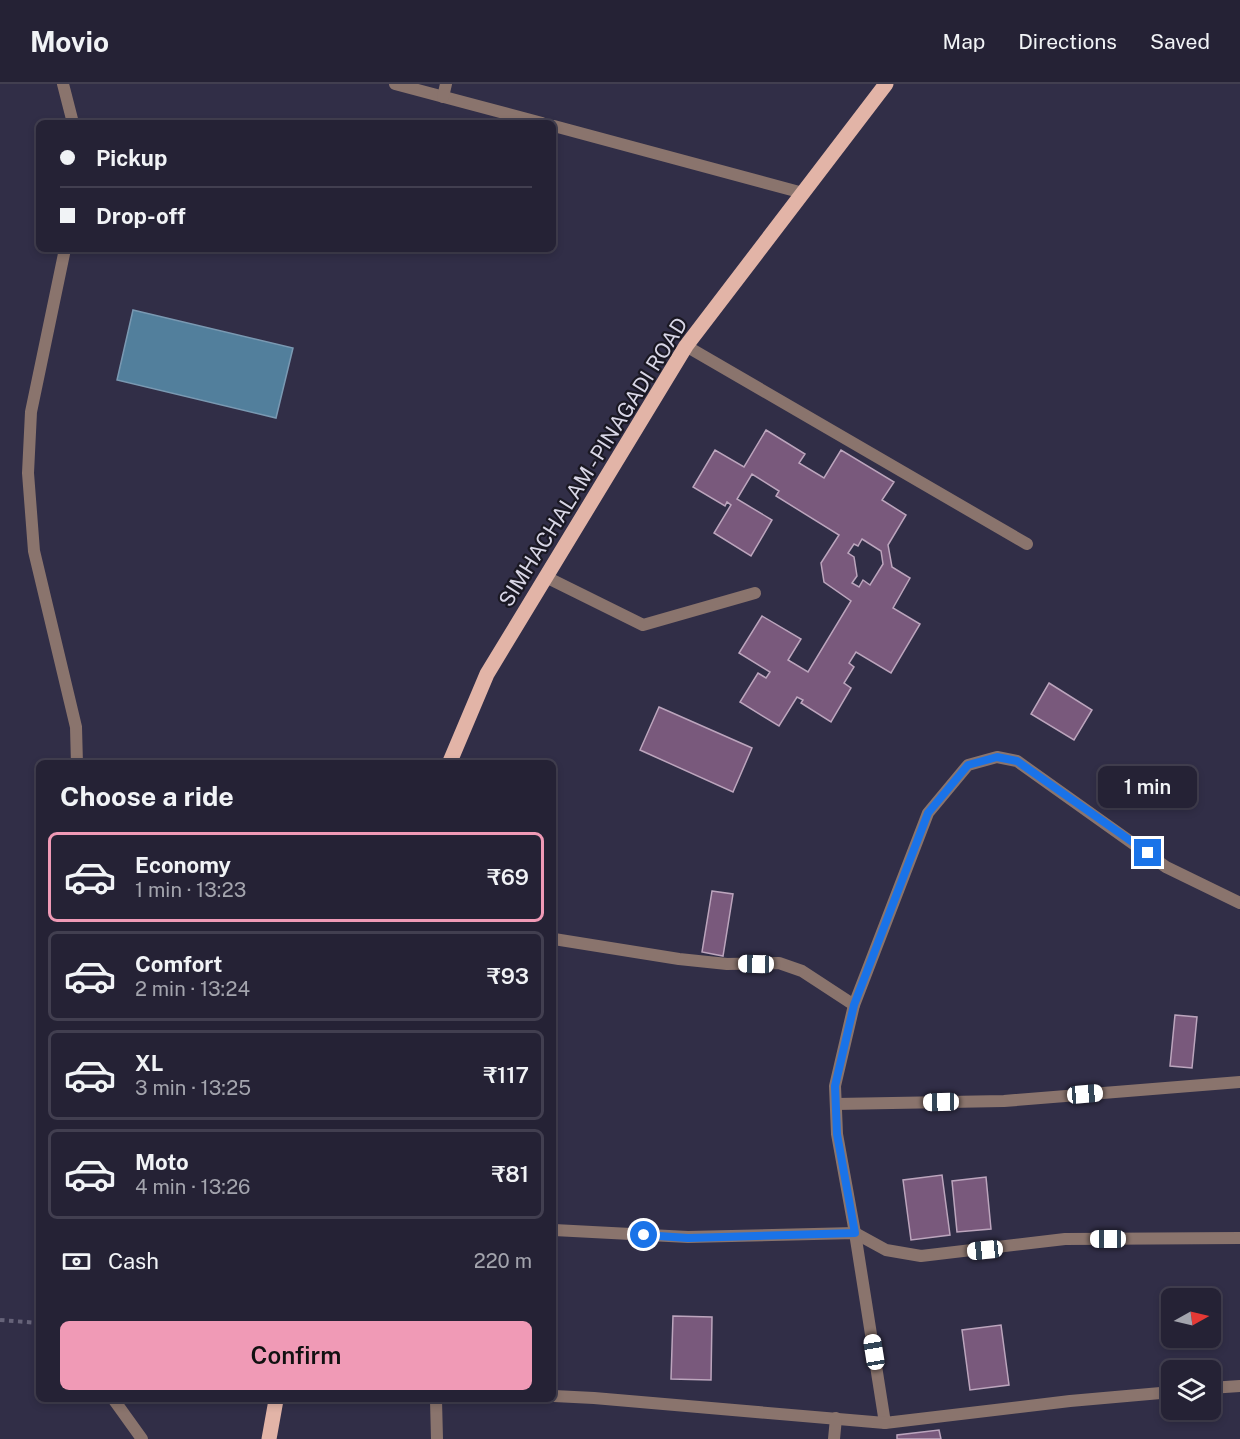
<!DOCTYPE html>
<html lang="en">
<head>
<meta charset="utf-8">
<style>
	:root { --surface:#252235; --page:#2d2a3d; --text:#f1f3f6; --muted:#a3a4ad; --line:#423f50; --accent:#f09ab6 }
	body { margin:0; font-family:"Public Sans",sans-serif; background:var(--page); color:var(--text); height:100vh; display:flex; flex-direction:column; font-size:22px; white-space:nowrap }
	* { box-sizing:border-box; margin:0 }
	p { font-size:20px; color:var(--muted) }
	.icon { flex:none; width:33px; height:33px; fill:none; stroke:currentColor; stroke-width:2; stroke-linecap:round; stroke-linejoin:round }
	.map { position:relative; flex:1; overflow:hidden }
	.details { position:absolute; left:36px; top:676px; width:520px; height:642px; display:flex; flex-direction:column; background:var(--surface); border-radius:9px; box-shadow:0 3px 9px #0003,0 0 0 2px var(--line) }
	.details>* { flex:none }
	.top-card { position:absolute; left:36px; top:36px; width:520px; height:132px; border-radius:9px; box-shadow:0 3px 9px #0003,0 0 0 2px var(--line); display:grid; align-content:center; height:132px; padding:0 24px; background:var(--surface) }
	.needle { width:39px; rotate:82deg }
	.buttons { position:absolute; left:1161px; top:1204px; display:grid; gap:12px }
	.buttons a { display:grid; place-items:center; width:60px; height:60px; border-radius:9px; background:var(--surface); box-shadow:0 3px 9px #0003,0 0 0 2px var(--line); font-size:30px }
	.end { position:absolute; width:27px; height:27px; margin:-14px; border:8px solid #1a73e8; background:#fff; box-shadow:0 0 0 3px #fff }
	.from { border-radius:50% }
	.bubble { position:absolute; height:42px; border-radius:9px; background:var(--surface); box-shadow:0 3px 9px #0003,0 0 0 2px var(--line); font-size:20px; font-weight:600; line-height:42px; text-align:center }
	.car { position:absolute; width:18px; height:36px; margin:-18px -9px; border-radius:8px; box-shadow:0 0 4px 2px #0007; background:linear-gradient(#fff 24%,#345 0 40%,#fff 0 76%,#345 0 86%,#fff 0) }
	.top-card b { display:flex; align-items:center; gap:21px; height:57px; font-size:22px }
	.top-card b+b { border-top:2px solid var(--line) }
	.top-card i { width:15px; height:15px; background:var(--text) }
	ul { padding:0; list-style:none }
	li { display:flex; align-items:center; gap:18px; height:90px; margin:0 12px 9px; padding:0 12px; border:3px solid var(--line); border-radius:9px }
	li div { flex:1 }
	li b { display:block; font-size:22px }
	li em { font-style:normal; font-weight:600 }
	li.current { border-color:var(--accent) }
	li>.icon { width:54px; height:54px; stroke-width:1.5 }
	h2 { padding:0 24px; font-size:27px; line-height:72px }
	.pay { display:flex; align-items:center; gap:15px; height:66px; padding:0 24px; font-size:22px }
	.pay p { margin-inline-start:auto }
	.cta { display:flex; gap:12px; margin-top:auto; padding:12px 24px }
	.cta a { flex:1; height:69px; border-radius:9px; background:var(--accent); color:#111; font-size:24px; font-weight:600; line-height:69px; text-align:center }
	header { display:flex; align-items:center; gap:36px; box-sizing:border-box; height:84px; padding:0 30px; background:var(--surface); border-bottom:2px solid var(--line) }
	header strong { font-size:28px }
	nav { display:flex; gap:33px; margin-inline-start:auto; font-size:21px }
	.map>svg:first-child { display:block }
	.water { fill:#527f9c; stroke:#7a99b2; stroke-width:1.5 }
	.building { fill:#79597c; stroke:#bca5bd; stroke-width:1.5; fill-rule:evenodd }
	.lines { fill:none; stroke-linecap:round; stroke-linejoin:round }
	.path { stroke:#666379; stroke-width:4; stroke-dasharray:4.5 4.5; stroke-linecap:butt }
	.lane { stroke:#8a746d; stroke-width:12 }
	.street { stroke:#8a746d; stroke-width:12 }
	.primary { stroke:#e2b4a7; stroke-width:15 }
	.route { stroke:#1a73e8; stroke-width:8 }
	.labels { text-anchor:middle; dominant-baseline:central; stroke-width:4.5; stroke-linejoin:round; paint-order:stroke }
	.street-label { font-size:21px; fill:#d8d6e6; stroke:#1a1823 }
</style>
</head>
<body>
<header>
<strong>Movio</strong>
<nav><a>Map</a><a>Directions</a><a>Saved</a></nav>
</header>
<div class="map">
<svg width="1240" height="1355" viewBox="0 0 1240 1355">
	<rect width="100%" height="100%" fill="#312e47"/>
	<polygon class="water" points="133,226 293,264 276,334 117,296"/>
	<g class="building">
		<path d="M766,346l39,24 -6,9 25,15 17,-28 53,32 -12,18 24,15 -18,30 4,22 18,11 -17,30 27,16 -29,49 -35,-21 -7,11 5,4 -10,16 7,5 -20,34 -30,-19 2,-3 -6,-3 -18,29 -39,-24 18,-29 8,5 4,-6 -31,-19 23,-37 39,23 -13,21 20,12 43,-71 -27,-19 -3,-19 18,-28 -63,-39 3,-5 -27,-17 -15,25 35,21 -21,36 -37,-23 17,-28 -4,-3 -2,4 -32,-19 22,-37 29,17zM862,455l19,12 2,13 -13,21 -7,-5 -4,7 -7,-4 5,-7 -3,-19 -6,-4 6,-9 4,2z"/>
		<polygon points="1049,599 1092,626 1074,656 1031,630"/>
		<polygon points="659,623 752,664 733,708 640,666"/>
		<polygon points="712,807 733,810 723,872 702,868"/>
		<polygon points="1175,931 1197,933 1192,984 1170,982"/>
		<polygon points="942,1091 950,1151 911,1156 903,1096"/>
		<polygon points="986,1093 991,1145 957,1148 952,1097"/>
		<polygon points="673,1232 712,1233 711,1296 671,1295"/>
		<polygon points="1001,1241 1009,1301 970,1306 962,1246"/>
		<polygon points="939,1346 941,1355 897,1355 897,1351"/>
	</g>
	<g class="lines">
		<polyline class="path" points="0,1236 39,1239"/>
		<g class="lane">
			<polyline points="395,0 542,39"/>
			<polyline points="443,13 446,0"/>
			<polyline points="554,42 803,109"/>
			<polyline points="686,262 1027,460"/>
			<polyline points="546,493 643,541 755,509"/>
			<polyline points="554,855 679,875 727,880 779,879 802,887 854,921"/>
		</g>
		<g class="street">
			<polyline points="63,0 73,39"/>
			<polyline points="65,165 31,328 28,389 34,467 76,643 77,680"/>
			<polyline points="836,1020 1004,1017 1240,998"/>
			<polyline points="554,1146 688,1153 855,1149 886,1166 921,1172 1065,1155 1240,1154"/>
			<polyline points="1210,1304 1240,1302"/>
			<polyline points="1172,1308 1070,1317 885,1339 855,1149 837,1050 835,1002 854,921 928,729 968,681 997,673 1017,677 1166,783 1240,819"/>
			<polyline points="554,1312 594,1314 885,1339"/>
			<polyline points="114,1316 142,1355"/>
			<polyline points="436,1316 437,1355"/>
			<polyline points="834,1355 836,1334"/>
		</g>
		<g class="primary">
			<polyline points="449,680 487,590 686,262 886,0"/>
			<polyline points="269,1355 276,1316"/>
		</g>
	</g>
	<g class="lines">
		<polyline class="route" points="644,1151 688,1154 855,1149 837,1050 835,1002 854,921 928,729 968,681 997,673 1017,677 1148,769"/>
	</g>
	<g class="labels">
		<g class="street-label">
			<text transform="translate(593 378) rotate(-58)">SIMHACHALAM - PINAGADI ROAD</text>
		</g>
	</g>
</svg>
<div class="buttons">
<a><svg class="needle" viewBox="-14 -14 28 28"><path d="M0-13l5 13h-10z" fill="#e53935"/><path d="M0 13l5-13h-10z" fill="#a3a4ad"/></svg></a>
<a><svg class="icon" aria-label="layers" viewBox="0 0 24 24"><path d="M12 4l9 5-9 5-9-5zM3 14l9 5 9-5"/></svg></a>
</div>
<i class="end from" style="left:644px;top:1151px"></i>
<i class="end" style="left:1148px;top:769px"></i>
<div class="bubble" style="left:1098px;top:682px;width:99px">1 min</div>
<i class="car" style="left:756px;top:880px;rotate:271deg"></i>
<i class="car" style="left:1085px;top:1010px;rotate:85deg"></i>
<i class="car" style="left:941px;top:1018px;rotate:269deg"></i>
<i class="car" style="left:1108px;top:1155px;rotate:270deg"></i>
<i class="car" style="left:985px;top:1166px;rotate:264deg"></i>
<i class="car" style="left:874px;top:1268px;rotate:351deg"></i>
<div class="top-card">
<b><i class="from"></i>Pickup</b>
<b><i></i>Drop-off</b>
</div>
<section class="details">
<h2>Choose a ride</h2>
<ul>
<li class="current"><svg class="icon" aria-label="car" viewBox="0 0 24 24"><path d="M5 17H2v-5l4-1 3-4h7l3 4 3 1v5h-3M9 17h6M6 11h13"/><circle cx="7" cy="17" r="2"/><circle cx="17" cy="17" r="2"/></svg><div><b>Economy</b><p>1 min · 13:23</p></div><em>₹69</em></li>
<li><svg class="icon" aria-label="car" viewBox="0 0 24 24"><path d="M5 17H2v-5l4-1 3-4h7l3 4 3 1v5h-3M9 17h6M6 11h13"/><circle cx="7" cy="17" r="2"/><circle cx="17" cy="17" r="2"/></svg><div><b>Comfort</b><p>2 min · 13:24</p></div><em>₹93</em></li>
<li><svg class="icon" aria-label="car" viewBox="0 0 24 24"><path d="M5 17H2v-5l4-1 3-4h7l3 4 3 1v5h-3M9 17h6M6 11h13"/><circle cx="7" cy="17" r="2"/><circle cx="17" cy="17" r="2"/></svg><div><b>XL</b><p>3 min · 13:25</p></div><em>₹117</em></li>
<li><svg class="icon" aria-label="car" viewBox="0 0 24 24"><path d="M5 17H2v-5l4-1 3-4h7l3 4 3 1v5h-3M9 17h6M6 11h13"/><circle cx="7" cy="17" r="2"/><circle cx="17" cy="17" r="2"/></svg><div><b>Moto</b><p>4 min · 13:26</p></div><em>₹81</em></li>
</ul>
<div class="pay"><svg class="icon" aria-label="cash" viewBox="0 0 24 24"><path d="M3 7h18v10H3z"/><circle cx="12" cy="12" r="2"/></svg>Cash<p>220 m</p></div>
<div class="cta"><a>Confirm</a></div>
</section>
</div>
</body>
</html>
